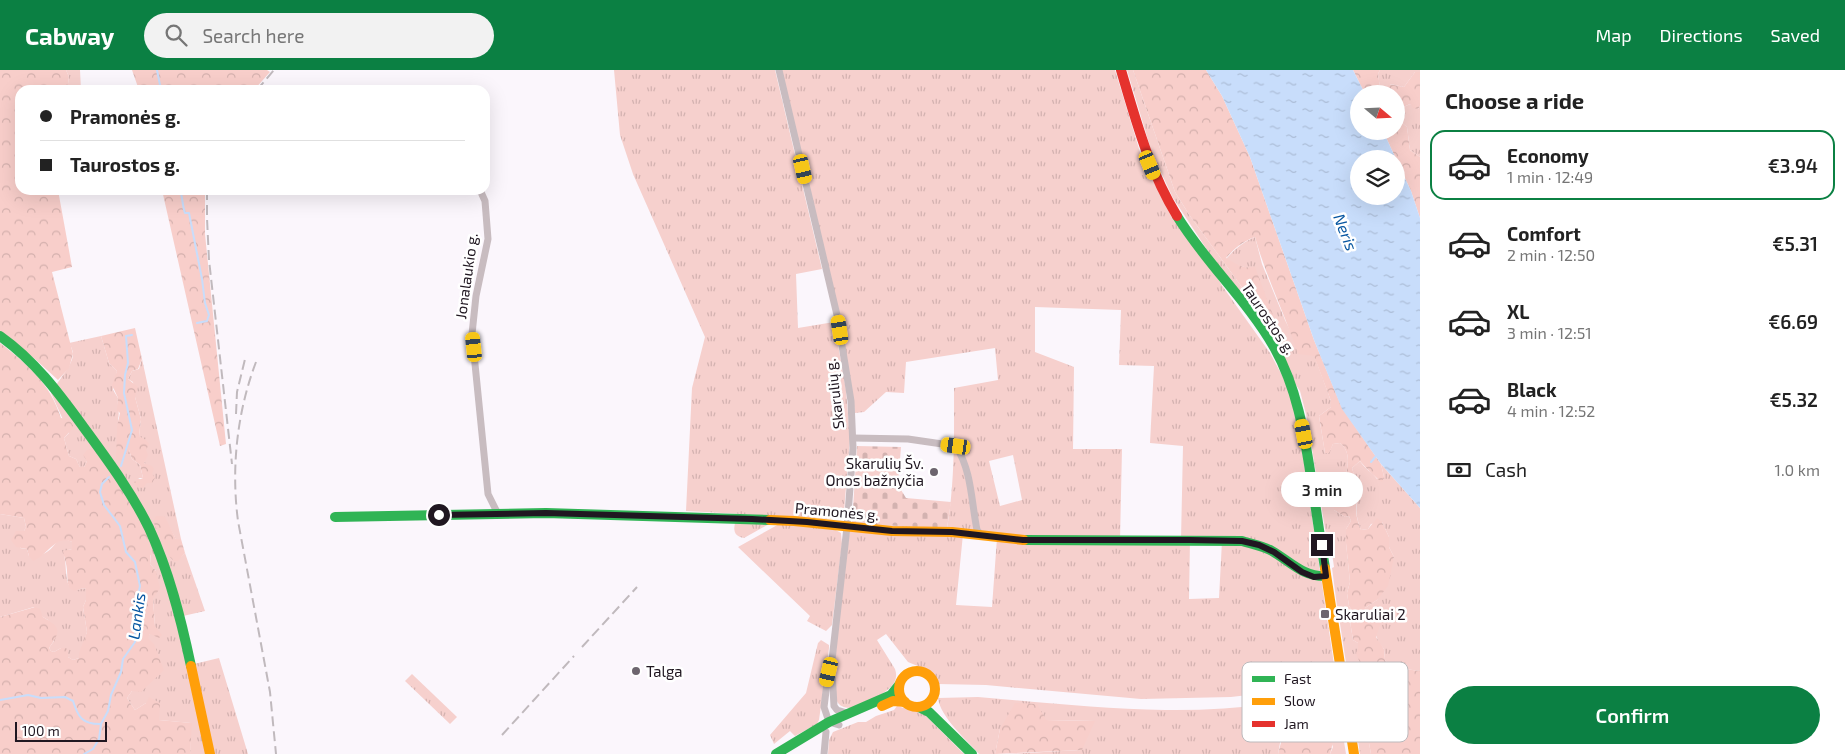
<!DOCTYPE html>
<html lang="en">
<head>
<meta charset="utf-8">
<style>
	:root { --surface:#fff; --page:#f2f2f2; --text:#222; --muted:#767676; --line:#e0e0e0; --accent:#0b8043 }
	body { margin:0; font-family:"Exo 2",sans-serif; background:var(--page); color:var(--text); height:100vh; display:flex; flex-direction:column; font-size:19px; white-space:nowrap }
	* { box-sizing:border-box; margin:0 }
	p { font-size:16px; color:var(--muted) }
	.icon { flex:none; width:28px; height:28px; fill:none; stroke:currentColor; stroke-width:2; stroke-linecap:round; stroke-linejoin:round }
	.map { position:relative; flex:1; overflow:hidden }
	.panel { display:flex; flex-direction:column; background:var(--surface); width:425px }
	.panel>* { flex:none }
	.guide { position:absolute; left:15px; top:15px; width:475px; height:110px; border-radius:15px; box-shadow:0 5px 20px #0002; display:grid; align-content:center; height:110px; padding:0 25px; background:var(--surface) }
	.needle { width:32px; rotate:109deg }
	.controls { position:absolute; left:1350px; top:15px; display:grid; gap:10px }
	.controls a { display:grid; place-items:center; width:55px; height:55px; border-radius:50%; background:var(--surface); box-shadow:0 5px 20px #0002; font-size:25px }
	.scale { position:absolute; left:15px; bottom:12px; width:92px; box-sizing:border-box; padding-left:5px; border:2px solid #201721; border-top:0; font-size:14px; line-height:18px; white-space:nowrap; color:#201721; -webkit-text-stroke:4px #fff; paint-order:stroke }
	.end { position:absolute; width:22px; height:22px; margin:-11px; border:6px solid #201721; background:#fff; box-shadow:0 0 0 2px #fff }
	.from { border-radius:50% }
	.bubble { position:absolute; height:35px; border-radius:18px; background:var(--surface); box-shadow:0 5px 20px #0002; font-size:16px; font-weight:600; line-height:35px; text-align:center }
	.car { position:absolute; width:15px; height:30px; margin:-15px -8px; border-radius:6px; box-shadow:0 0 4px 1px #0007; background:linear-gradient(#f5c518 24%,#345 0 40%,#f5c518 0 76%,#345 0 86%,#f5c518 0) }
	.guide b { display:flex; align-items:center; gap:18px; height:48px; font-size:19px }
	.guide b+b { border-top:1px solid var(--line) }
	.guide i { width:12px; height:12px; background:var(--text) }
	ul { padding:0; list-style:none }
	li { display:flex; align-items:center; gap:15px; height:70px; margin:0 10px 8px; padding:0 15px; border:2px solid transparent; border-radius:15px }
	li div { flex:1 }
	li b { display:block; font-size:19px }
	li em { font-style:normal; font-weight:600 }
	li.current { border-color:var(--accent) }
	li>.icon { width:45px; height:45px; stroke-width:1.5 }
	h2 { padding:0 25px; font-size:22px; line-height:60px }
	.pay { display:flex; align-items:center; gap:12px; height:55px; padding:0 25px; font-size:19px }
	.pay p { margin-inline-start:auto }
	.action { display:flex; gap:10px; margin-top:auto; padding:10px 25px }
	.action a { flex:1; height:58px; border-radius:30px; background:var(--accent); color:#fff; font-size:20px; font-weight:600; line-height:58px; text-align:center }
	header { display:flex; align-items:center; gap:30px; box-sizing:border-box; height:70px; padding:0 25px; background:var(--accent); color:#fff }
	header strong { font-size:24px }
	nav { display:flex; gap:28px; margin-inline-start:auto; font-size:18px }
	.search { width:350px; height:45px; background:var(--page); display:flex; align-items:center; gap:12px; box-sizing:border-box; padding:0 18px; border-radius:28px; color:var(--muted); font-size:19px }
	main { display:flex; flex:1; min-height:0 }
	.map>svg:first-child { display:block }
	.grass { fill:url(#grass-tufts); fill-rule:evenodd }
	.forest { fill:url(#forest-crowns) }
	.cemetery { fill:url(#cemetery-stones) }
	.water { fill:url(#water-ripples) }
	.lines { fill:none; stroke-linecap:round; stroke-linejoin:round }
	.stream { stroke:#c8ddfb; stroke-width:2 }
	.street { stroke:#c8bcc0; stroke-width:7 }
	.fast { stroke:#30b455; stroke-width:10 }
	.slow { stroke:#ff9f0a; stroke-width:10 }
	.jam { stroke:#e5322d; stroke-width:10 }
	.rail { stroke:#c0b9bd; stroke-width:2; stroke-dasharray:10 5; stroke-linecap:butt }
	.route { stroke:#201721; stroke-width:6 }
	.poi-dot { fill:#6d656e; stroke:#fff; stroke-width:2 }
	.labels { text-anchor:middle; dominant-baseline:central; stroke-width:5; stroke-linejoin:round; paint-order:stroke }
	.street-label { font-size:15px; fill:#201721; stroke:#fff }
	.poi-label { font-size:15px; fill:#201721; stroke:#fff; text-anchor:start }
	.water-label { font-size:16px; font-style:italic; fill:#0756a1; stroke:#fff }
	.key { fill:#fff; stroke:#bcb9bc; stroke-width:1 }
	.key-label { font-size:14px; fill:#201721 }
</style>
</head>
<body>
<header>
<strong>Cabway</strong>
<div class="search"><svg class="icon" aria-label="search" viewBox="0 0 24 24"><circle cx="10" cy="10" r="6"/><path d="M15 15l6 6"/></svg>Search here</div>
<nav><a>Map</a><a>Directions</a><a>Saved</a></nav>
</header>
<main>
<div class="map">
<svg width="1420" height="684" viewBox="0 0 1420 684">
	<defs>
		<pattern id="grass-tufts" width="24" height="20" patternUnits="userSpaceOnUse" patternTransform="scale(1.25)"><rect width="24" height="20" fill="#f6d0cd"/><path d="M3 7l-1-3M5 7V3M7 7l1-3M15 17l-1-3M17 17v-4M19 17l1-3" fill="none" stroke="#d3b2b0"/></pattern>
		<pattern id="forest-crowns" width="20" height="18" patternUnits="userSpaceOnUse" patternTransform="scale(1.25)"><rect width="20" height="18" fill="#f8ceca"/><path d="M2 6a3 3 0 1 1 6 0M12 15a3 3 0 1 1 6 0" fill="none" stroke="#d4b0ad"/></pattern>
		<pattern id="cemetery-stones" width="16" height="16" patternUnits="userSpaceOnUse" patternTransform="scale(1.25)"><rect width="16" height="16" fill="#f6d0cd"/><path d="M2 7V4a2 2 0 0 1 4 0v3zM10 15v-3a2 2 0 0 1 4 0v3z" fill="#d3b2b0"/></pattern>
		<pattern id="water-ripples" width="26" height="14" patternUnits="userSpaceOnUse" patternTransform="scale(1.25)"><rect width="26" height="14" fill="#c8ddfb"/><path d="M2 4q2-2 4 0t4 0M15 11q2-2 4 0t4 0" fill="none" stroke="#acbdd7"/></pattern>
	</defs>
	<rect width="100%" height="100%" fill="#fbf6fc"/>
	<g class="grass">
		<polygon points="66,0 80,0 81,20 67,20 69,7"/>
		<polygon points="614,0 775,0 822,199 796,204 798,258 834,252 846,320 850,368 844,442 842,447 830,449 686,441 692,318 705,267 633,104 620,65"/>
		<path d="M779,0h336l28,92 80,125 47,66 14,26 9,26 8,38 34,228 -2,7 -4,4 -36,8 -62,7 -90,2 -155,-14 -48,-1 -6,-12 -24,-10 -22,-28 -9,6 18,29c8,22 -28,31 -43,39 -6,0 -11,-1 -14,-5 -10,-15 8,-142 11,-167l3,-12 95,4c8,-46 7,-93 7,-140l44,-8 -3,-32 -89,14 -2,31 -18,-1 -22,20 -9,1 -5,-34zM1035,237l86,3 -2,55 35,1 -4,77 33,3 -2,94h-61l2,-91h-49l1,-82 -39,-15zM1013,385l9,45 -22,6 -11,-45zM963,464l34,4 -5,69 -36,-2zM1190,470l32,1 -3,57 -30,1z"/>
		<path d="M1127,0h6l42,122 15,24 76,104 5,1 -22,-53 -14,-3 -9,-6c9,-10 17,-17 29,-22l7,27 23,56 6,12 23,23 17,46v6l-12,9 6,37 4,-1 4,-8 7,-1c14,11 6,30 2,44l1,4 -3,4 -6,15 11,7 4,-1 2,5 -5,8v14l4,39 -3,11 2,13 5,7 -4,8 3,19 5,3c1,10 10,18 19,21l-2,4 1,33 -11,19 6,34h-11l-21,-137 3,-5 -1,-4 -4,-2 -5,-38 2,-1 -2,-14h-3l-22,-135 -7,-27 -127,-193 -21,-45z"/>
		<polygon points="1380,0 1420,0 1420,2 1415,2 1404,17 1390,14 1387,18 1380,18 1378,4"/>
		<polygon points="1410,34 1418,39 1420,36 1420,87 1410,80 1407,57 1396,48 1397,40"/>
		<path d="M101,266l8,27 8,8 -4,19 5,8c-1,8 2,14 0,21l14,40 8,6 3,13h-5l9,5 5,-9 -3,-8 -5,-3 2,-13 -7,-14 2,-17 -6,-22 -2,-15 -5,-3 4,-8 7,-2 3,-10 39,180h-5l-13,-23 18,41 4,-4 20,58 -22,5 11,48 25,-6 29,96h-58l1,-31 -32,-3 -13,-17 -11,7 -8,-12 5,-7 15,-53 8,-12 -2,-27 3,-28 -6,-7 1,-8 -64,-95 -3,6h-4l-4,-8 -7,-3 -5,-18 5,-5 -18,-40c6,-11 22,-28 22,-39 0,-3 -2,-8 -4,-11z"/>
		<path d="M1360,391c5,8 12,11 17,18l7,-2 -3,-13 39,44v163l-30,-4 -5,-7 -1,-11 -5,-6 -14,-35 12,-8 17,-43 -5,-10v-10l-7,-15 -11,2 -3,5 -7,1c-6,-15 -6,-24 -1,-39l-9,-5 3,-11 -2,-7z"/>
		<path d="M0,444l24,4 2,9 -2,4 -4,17 7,1 2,7c5,0 11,0 16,-3 11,-5 11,-19 27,-11v7l-4,1 -4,6c4,12 -2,41 19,32l3,1v11l-3,7 4,25 -8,26 -6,2 -5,-3 -7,-9 -7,4 -3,-1 -2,-3 5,-7 -6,-21 -5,-3 -9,-10 -34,10z"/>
		<path d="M735,453l34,1 -25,14c-9,-2 -11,-6 -9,-15z"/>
		<polygon points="781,453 832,458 841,463 842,474 832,555 826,561 807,551 810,546 738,477"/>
		<polygon points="821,570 829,575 829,578 819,650 817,654 795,666 790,661 774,674 770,665 806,623 818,573"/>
		<polygon points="412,604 457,647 450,654 405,611"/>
		<path d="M978,627c62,5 124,12 187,13 53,1 106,-6 159,-12l8,1 6,5 8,50h-16l3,-7 -8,-21 4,-11 -9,-11 -29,5 -9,23 -4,22h-272l75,-4 13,-29 -48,-1 -46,9 -5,25h-16c-12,-14 -39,-37 -41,-56z"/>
		<polygon points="897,636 924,644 964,684 828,684 829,670 833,662 858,652 866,652 876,646 894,640"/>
	</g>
	<g class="forest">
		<polygon points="0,0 66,0 69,7 67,20 20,20 20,120 58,120 72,197 52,202 73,284 69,298 58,310 35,289 0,262"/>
		<polygon points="132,0 267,0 270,2 254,20 139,20"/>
		<path d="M1133,0h73l16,26 28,61 64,183 28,68 39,56 3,13 -2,5c-4,-2 -19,-17 -22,-21l-8,7 2,7 -2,11 8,5c-6,16 -5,23 1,39l7,-1 9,-11 5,4 7,15v10l5,10 -6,29 -11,14 -12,8 11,5 5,9 -5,15 8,12 1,11 5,7 30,4v83h-49l-6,-33 5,-17 6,-3 -1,-5 -4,-1 -2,-23 8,-7 -6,-3 -11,1 -4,-10 2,-4v-6l-5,-3 -3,-19 4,-8 -5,-7 -2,-13 3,-11 -4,-39v-14l5,-8 -2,-5 -4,1 -11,-7 -1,-10 10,-9 -1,-4c4,-14 12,-33 -2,-44l-7,1 -4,9h-4l-6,-37 12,-9v-6l-17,-45 -16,-2c-13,-40 -32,-77 -43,-117 -12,4 -21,12 -29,21 10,6 17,11 29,9l18,48 -2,6 -5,-1 -76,-104 -15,-24z"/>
		<polygon points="1353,0 1380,0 1378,4 1380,17 1386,18 1389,14 1404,17 1415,2 1420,2 1420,36 1418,39 1413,38 1410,34 1397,40 1396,46 1396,24 1365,24"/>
		<polygon points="1396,48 1407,57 1410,80 1420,87 1420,148 1411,121 1383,61 1396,61"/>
		<polygon points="162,120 205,120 205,164 226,374 220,376"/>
		<polygon points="135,258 142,289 138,299 132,301 128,309 138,317 135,327 141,349 139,366 146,370 149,374 146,380 148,385 144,393 152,396 154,399 152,404 155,408 152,413 147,413 143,418 136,417 134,412 143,408 140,395 132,389 129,380 122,391 116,390 117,357 120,343 117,340 118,328 112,315 117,301 109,293 101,266"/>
		<path d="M0,273c28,22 50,40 61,75l8,1 5,8 -10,11 5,18 7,3 4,8h4l3,-6 -4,-6 4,-5 6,-1c21,28 63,79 57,115l6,7 4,17 -7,11 2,27 7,9 -3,3 -9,-4 -2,4 6,6 10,26 -23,22 -9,-1 -5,7 8,12 11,-7 3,-6 11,6 -1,17 33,3 -2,31h-190v-137l35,-10 5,2 3,8c17,10 19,13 6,31l2,3 3,1 7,-4h5l2,4v5l5,3 6,-2v-5l8,-21 -4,-25 3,-7v-11l-3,-1c-17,8 -15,-6 -16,-17 0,-7 -3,-13 -4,-20l9,-2v-7c-16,-8 -25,14 -39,19l-4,-5 -2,-7 -11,-2 -5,-7 5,-9h8l2,-4 -2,-9 -24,-4z"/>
		<polygon points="156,446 163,446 165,447 176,469 181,469 185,483 178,491 174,491 168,485 153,451"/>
		<polygon points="1015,633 1037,634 1046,650 1095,651 1082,680 995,684 1000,659"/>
		<path d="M1320,634l9,11c-1,4 -4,8 -4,12 0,11 12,9 5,27h-52l8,-31 -2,-11 7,-3z"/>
	</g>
	<polygon class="cemetery" points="857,376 901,377 898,415 906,428 951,432 947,458 852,454"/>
	<polygon class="water" points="1206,0 1353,0 1365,24 1359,24 1359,61 1383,61 1396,89 1359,89 1359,126 1396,126 1396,90 1411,121 1420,148 1420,438 1381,394 1342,339 1314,270 1250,87 1222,26"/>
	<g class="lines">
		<g class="stream">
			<polyline points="157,0 161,20"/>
			<path d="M180,120c3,8 2,15 5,23h4l13,66 3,24 4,12 -2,6 -10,2"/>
			<polyline points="1371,392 1376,386"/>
			<polyline points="121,396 132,360 124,323 125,305 128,293 126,266 132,265"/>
			<path d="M0,630l28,-5 13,3 24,-1 8,4c5,16 9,23 27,23"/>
			<polyline points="84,684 93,679 99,669 101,654 108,641 111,625 121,602 123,589 135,572 135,540 140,516 135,492 126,482 120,456 104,435 100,422 102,414 109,407"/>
		</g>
		<g class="street">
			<polyline points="779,0 837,245 851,331 853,378 847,457 832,590 827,613 824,637 829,652 839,655"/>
			<polyline points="480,120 485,131 488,169 476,226 472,264 488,424 498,444"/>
			<path d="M853,368l55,1 48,7c16,26 15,54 21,84l4,5"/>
			<polyline points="832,601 834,636 837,640 847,643"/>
			<polyline points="824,684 826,662"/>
		</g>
		<g class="fast">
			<path d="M1177,146c28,46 70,84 97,131 23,41 30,85 37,130 5,31 9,61 14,91"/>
			<path d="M0,266c34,24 58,56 82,89 24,33 49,66 67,103 20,43 32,91 42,138"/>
			<polyline points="335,447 546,443 770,450"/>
			<path d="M1024,470l218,1c10,3 21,5 30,10 19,11 31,26 54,25"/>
			<polyline points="919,637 929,642 972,684"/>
			<polyline points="776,684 829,652 891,625 899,615"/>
		</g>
		<g class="slow">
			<polyline points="770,450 794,451 892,461 952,462 1024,470"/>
			<polyline points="1325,498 1354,684"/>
			<polyline points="191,596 210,684"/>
			<circle cx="917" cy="619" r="18"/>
			<polyline points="882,636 893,631 905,632"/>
		</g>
		<path class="jam" d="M1121,0c15,51 28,100 56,146"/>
		<g class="rail">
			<polyline points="257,20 274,0"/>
			<polyline points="207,120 207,148 209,190 232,394"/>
			<path d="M256,292c-19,50 -25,106 -18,159l32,171 6,62"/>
			<polyline points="236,344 237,322 246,285"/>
			<polyline points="582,577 637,517"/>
			<polyline points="502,665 574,586"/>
		</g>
	</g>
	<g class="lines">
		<polyline class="route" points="439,445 546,443 752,449 807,452 892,461 952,462 1023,470 1190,470 1242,471 1259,475 1274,482 1302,502 1314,507 1326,506 1322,475"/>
	</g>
	<g class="poi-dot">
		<circle cx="934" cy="402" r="5"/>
		<rect x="1320" y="539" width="10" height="10" rx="2.5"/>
		<circle cx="636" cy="601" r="5"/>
	</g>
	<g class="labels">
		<g class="street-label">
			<text transform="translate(466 206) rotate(-82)">Jonalaukio g.</text>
			<text transform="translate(1269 248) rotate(56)">Taurostos g.</text>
			<text transform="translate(834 324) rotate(-97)">Skarulių g.</text>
			<text transform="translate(837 441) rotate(5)">Pramonės g.</text>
		</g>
		<g class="poi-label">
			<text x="924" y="393" text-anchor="end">Skarulių Šv.<tspan x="924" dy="17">Onos bažnyčia</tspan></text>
			<text x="1335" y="544">Skaruliai 2</text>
			<text x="646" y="601">Talga</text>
		</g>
		<g class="water-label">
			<text transform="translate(1346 162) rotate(69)">Neris</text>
			<text transform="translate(136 546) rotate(-82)">Lankis</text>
		</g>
	</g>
	<rect x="1242" y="592" width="166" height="80" rx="8" class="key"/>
	<rect x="1252" y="606" width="23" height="6" fill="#30b455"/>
	<rect x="1252" y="628" width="23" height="7" fill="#ff9f0a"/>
	<rect x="1252" y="651" width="23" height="6" fill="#e5322d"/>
	<g class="key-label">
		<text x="1284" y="614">Fast</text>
		<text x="1284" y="636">Slow</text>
		<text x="1284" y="659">Jam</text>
	</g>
</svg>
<div class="controls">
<a><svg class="needle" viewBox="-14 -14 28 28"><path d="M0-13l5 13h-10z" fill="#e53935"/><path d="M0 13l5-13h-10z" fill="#767676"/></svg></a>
<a><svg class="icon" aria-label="layers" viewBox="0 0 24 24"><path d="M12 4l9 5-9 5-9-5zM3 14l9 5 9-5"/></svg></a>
</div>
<div class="scale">100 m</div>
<i class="end from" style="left:439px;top:445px"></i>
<i class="end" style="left:1322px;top:475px"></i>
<div class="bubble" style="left:1281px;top:402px;width:82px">3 min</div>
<i class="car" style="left:1150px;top:95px;rotate:157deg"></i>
<i class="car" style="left:803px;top:99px;rotate:167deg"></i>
<i class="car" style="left:840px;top:260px;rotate:351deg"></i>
<i class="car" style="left:474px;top:277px;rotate:354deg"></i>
<i class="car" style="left:1304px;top:364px;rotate:349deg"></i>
<i class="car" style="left:956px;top:376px;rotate:278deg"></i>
<i class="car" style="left:829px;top:602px;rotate:193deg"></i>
<div class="guide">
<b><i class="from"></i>Pramonės g.</b>
<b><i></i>Taurostos g.</b>
</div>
</div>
<section class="panel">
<h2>Choose a ride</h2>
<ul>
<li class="current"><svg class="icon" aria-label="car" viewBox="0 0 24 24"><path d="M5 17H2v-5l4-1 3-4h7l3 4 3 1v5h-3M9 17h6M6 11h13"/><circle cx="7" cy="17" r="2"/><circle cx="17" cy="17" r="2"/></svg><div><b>Economy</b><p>1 min · 12:49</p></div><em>€3.94</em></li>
<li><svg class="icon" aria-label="car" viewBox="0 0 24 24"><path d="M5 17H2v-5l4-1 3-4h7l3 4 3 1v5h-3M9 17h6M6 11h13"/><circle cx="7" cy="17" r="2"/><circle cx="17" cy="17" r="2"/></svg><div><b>Comfort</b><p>2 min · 12:50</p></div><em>€5.31</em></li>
<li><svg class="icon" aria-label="car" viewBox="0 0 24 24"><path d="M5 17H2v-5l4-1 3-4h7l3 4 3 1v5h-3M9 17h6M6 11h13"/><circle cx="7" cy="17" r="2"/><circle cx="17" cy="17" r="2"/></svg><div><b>XL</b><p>3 min · 12:51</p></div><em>€6.69</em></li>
<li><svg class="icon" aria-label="car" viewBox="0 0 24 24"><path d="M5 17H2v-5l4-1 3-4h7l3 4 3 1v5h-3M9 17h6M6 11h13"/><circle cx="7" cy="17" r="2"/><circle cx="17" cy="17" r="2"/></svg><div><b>Black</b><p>4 min · 12:52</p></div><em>€5.32</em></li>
</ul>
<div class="pay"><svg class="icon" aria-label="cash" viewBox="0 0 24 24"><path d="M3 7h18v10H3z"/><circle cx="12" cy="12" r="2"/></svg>Cash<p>1.0 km</p></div>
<div class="action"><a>Confirm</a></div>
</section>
</main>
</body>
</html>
